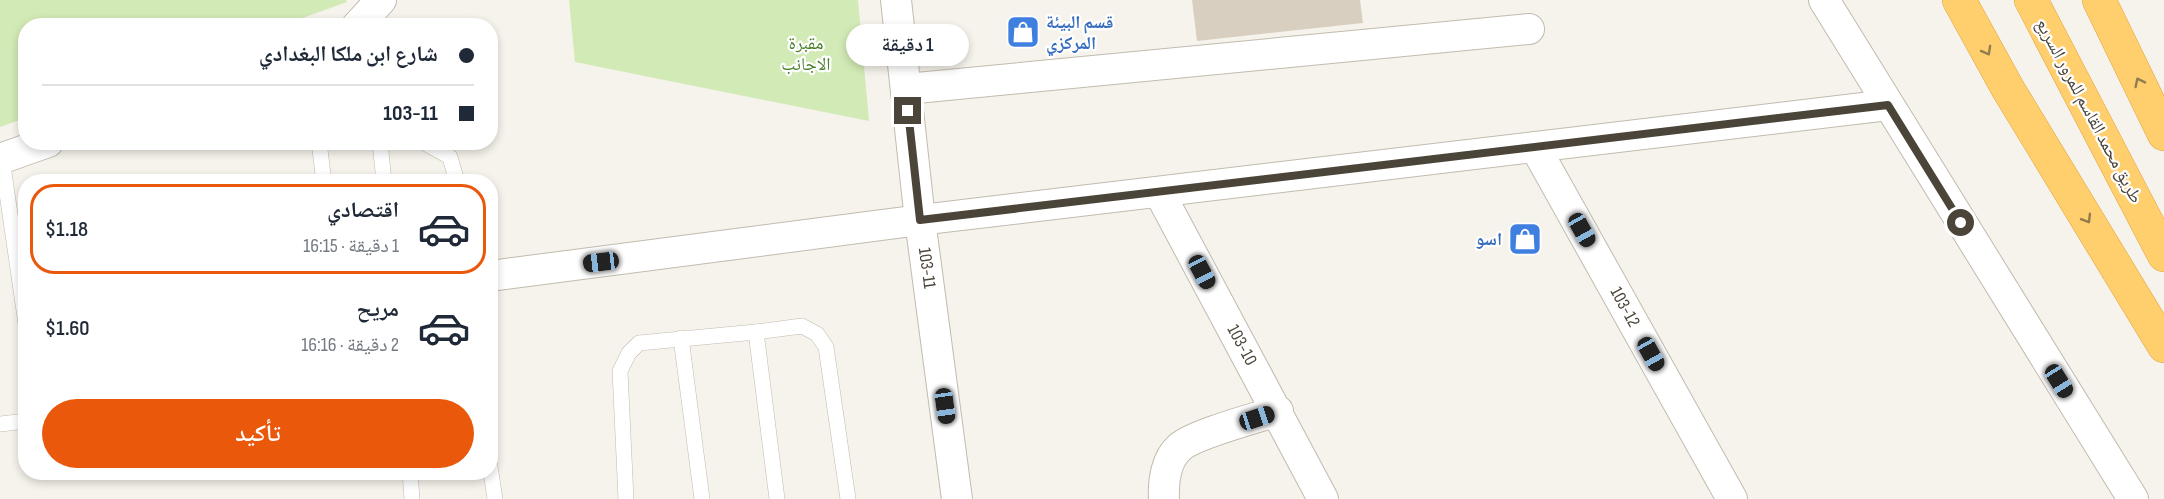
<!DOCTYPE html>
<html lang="ar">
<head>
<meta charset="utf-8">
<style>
	:root { --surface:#fff; --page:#f6f6f7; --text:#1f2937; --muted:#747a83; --line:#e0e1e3; --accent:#ea580c }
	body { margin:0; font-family:"Sofia Sans Condensed","Noto Naskh Arabic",sans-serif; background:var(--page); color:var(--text); direction:rtl; height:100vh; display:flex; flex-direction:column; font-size:22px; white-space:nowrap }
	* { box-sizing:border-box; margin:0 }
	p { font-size:20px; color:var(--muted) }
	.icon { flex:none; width:33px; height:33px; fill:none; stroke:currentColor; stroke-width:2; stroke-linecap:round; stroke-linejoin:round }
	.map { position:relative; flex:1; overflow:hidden; direction:ltr }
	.panel { position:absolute; left:18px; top:174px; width:480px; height:306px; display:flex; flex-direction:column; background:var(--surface); border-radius:24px; box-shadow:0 3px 9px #0003; direction:rtl }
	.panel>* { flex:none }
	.hud { position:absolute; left:18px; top:18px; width:480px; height:132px; border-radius:24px; box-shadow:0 3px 9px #0003; direction:rtl; display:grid; align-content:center; height:132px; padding:0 24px; background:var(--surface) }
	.end { position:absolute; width:27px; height:27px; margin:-14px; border:8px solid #4b4439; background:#fff; box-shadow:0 0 0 3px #fff }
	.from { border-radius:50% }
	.bubble { position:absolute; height:42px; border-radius:21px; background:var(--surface); box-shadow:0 3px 9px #0003; font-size:20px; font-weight:600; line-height:42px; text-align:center; direction:rtl }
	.car { position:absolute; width:18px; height:36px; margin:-18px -9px; border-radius:8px; box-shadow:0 0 4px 2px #0007; background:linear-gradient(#222 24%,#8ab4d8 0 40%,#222 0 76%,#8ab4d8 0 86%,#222 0) }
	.hud b { display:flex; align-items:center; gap:21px; height:57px; font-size:22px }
	.hud b+b { border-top:2px solid var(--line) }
	.hud i { width:15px; height:15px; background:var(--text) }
	ul { padding:10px 0 0; list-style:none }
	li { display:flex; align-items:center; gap:18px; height:90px; margin:0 12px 9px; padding:0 12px; border:3px solid transparent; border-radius:24px }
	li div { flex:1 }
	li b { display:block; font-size:22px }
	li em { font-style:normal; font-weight:600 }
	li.selected { border-color:var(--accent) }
	li>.icon { width:54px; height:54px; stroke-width:1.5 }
	.primary-button { display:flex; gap:12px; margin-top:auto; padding:12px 24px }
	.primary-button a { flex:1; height:69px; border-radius:36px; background:var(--accent); color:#fff; font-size:24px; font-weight:600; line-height:69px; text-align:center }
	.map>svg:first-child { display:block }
	.green { fill:#d2eab5 }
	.building { fill:#d8cfc1 }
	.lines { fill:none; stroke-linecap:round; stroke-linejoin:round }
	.service-casing { stroke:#c2bbae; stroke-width:16 }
	.minor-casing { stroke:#c2bbae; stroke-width:32 }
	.motorway-casing { stroke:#e0a43c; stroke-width:34 }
	.service { stroke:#fff; stroke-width:15 }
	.minor { stroke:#fff; stroke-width:30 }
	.motorway { stroke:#ffcf6e; stroke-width:33 }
	.oneway { stroke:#937c4e }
	.route { stroke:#4b4439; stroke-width:8 }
	.labels { text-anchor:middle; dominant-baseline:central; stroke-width:4.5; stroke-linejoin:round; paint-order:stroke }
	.shop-label { font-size:18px; font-weight:bold; fill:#366cbe; stroke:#fff; text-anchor:start }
	.park-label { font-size:18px; fill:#4a7f2a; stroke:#fff }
	.street-label { font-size:18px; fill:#4b4439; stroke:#fff }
</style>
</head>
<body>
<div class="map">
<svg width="2164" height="499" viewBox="0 0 2164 499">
	<rect width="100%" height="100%" fill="#f6f3ec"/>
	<g class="green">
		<polygon points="0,0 346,0 347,2 283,25 26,26 25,118 0,127"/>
		<polygon points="569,0 858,0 869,121 575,62"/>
	</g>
	<polygon class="building" points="1192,0 1360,0 1363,23 1197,41"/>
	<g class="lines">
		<g class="service-casing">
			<g id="service">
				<polyline points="319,142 324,182"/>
				<polyline points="380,142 384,182"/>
				<polyline points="423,142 450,157 457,182"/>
				<polyline points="2,159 26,324"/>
				<polyline points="756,332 777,499"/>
				<polyline points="681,338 702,499"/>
				<polyline points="0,424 26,421"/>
				<polyline points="490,466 495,499"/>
				<polyline points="410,472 412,499"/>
				<polyline points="626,499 620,371 629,353 639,343 756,332 802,326 817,334 826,347 848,499"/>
			</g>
		</g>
		<g class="minor-casing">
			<g id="minor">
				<polyline points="896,0 920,220 957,499"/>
				<polyline points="1824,0 2133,499"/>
				<polyline points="357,26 381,0"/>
				<polyline points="906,89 1529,29"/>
				<polyline points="1535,147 1732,499"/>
				<polyline points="0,159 48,142"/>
				<polyline points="1159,192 1323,499"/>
				<polyline points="490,276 920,220 1888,105"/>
				<path d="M1164,499c-1,-18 2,-40 16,-52 15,-13 76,-29 98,-36"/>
			</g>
		</g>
		<g class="motorway-casing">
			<g id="motorway">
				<polyline points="1959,0 2008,89 2164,346"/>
				<polyline points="2031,0 2164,255"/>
				<polyline points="2099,0 2164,134"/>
			</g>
		</g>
		<use href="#service" class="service"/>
		<use href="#minor" class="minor"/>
		<use href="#motorway" class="motorway"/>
	</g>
	<defs><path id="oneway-chevron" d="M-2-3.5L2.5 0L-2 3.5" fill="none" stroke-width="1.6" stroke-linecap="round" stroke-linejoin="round" transform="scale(1.5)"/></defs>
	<g class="oneway">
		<use href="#oneway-chevron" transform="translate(1987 51) rotate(61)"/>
		<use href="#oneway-chevron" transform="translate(2139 82) rotate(-116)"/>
		<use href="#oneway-chevron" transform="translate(2087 219) rotate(59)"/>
	</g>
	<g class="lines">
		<polyline class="route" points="908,111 920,220 1888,105 1961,223"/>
	</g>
	<defs>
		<g id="shop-square" transform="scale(1.725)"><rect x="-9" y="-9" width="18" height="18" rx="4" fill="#3f7fe0" stroke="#fff"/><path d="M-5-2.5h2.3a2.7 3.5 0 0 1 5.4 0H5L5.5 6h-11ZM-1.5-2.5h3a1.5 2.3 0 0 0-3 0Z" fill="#fff"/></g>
	</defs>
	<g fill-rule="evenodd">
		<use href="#shop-square" x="1023" y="32"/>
		<use href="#shop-square" x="1525" y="239"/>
	</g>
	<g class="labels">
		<g class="shop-label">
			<text x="1046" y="22">قسم البيئة<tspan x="1046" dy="21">المركزي</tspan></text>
			<text x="1502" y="239" text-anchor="end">اسو</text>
		</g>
		<g class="park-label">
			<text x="806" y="43">مقبرة<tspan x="806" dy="21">الاجانب</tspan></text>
		</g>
		<g class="street-label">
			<text transform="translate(2089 111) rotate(62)">طريق محمد القاسم للمرور السريع</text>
			<text transform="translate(927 268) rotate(82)">103-11</text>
			<text transform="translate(1625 307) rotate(61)">103-12</text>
			<text transform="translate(1242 345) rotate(62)">103-10</text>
		</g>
	</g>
</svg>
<i class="end from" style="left:1961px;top:223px"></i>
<i class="end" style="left:908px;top:111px"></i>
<div class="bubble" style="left:846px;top:24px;width:123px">1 دقيقة</div>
<i class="car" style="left:1582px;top:230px;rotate:151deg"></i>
<i class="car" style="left:601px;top:262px;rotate:263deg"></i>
<i class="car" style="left:1202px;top:272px;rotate:152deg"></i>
<i class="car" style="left:1651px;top:354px;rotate:151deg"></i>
<i class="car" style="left:2059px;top:381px;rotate:148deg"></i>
<i class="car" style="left:945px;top:406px;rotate:172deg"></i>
<i class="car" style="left:1257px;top:418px;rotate:72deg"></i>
<div class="hud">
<b><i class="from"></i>شارع ابن ملكا البغدادي</b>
<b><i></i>103-11</b>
</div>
<section class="panel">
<ul>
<li class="selected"><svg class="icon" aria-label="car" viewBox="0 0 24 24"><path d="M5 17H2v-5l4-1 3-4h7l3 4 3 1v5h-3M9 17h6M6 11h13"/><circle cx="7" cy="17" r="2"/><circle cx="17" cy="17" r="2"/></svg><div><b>اقتصادي</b><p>1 دقيقة · 16:15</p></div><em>$1.18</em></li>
<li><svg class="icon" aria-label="car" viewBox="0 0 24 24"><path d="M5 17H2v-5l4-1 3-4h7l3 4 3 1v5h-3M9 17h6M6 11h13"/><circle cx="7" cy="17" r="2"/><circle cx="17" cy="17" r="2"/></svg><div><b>مريح</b><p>2 دقيقة · 16:16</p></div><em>$1.60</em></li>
</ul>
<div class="primary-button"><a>تأكيد</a></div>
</section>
</div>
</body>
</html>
